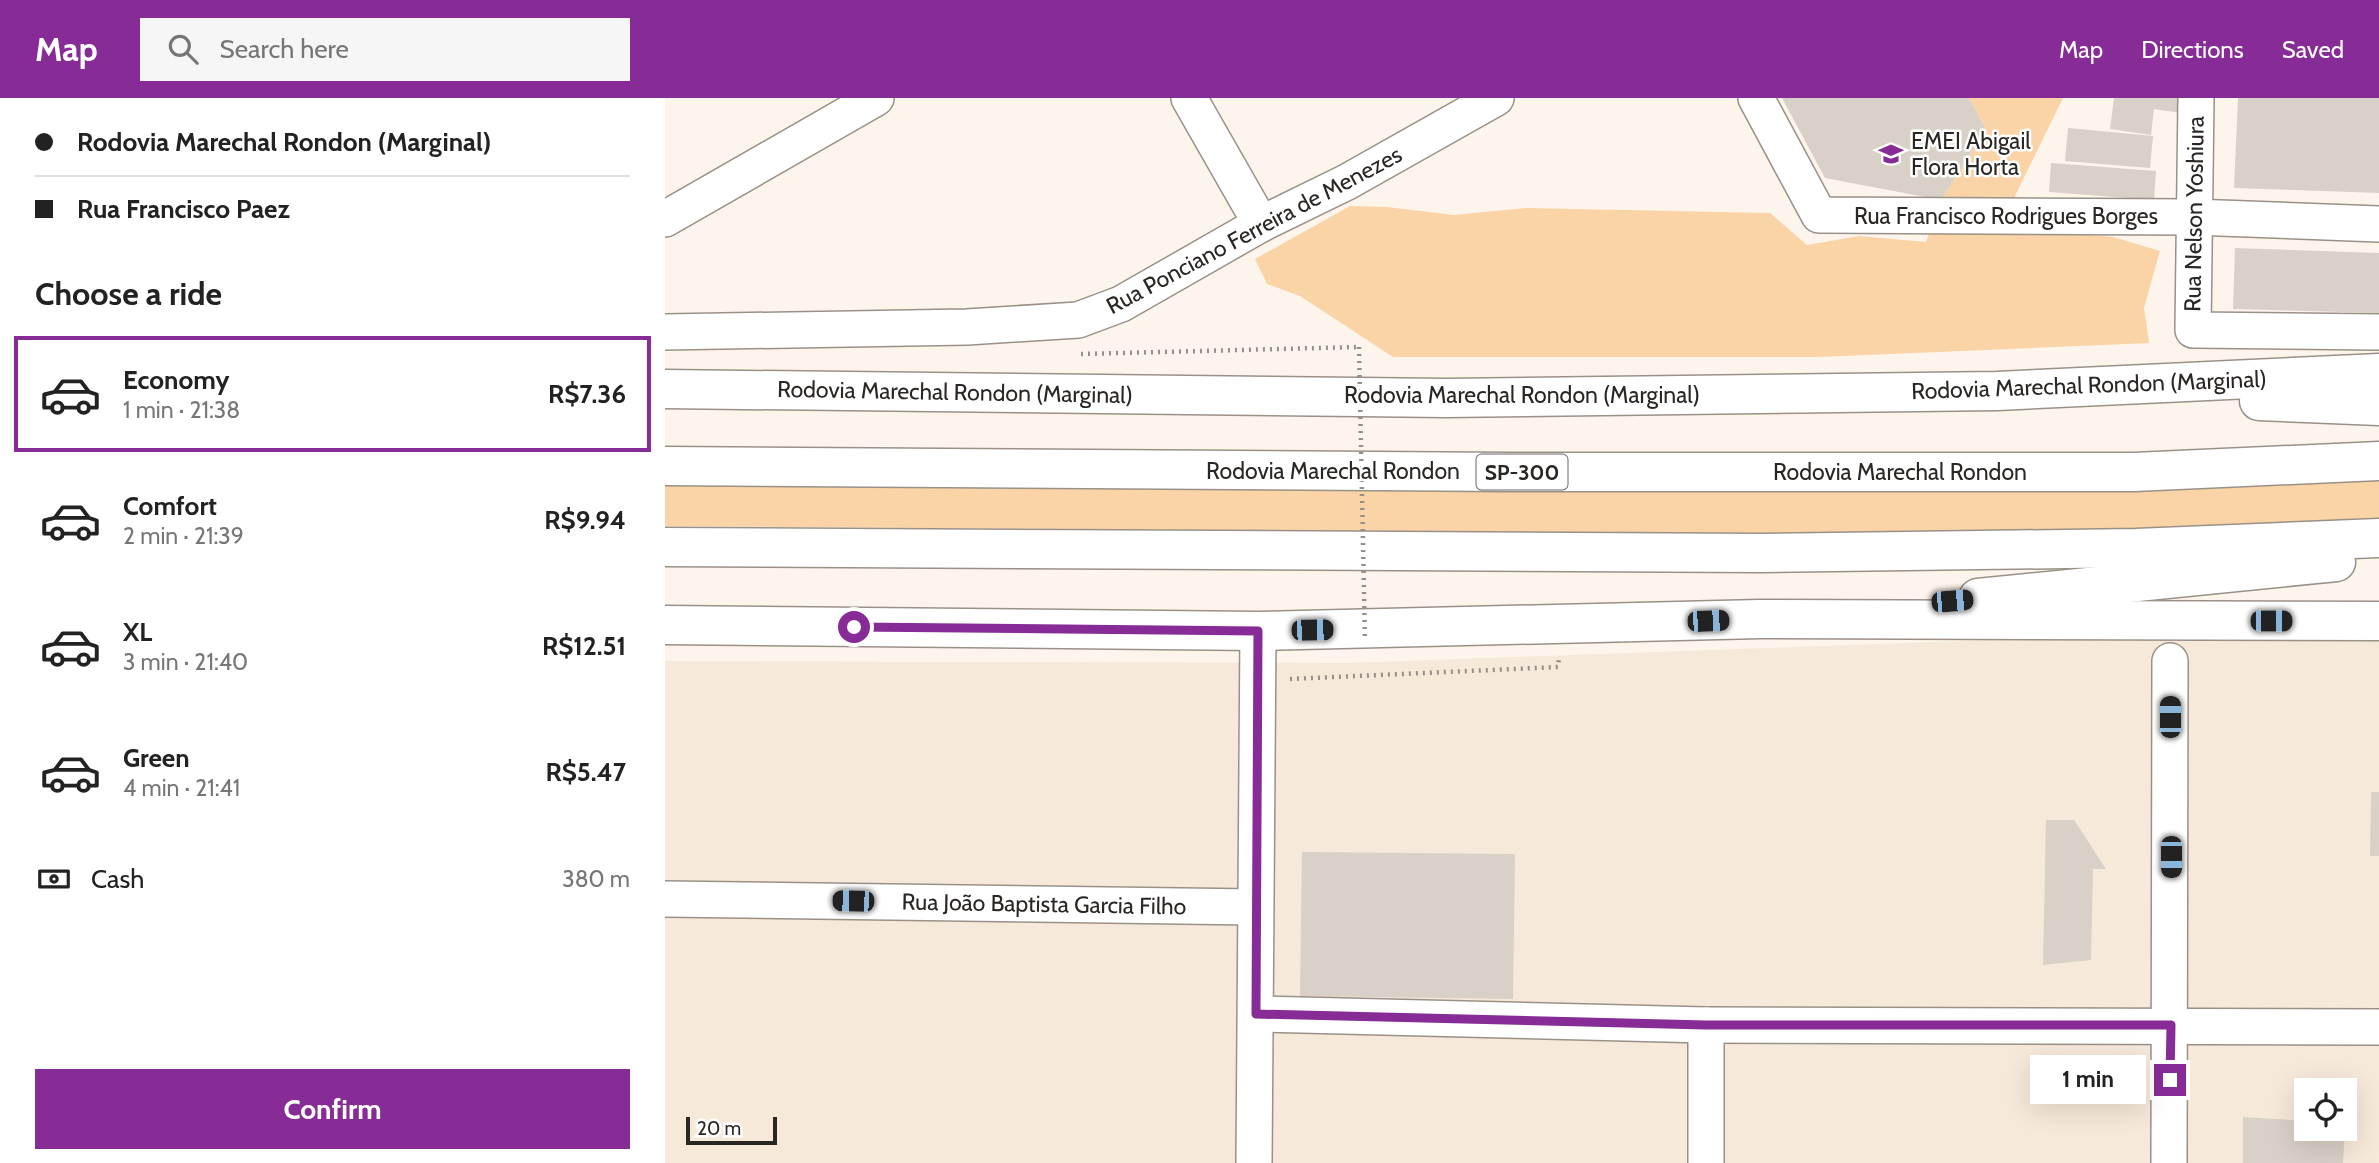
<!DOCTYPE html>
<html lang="en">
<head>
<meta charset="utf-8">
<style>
	:root { --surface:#fff; --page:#f6f6f6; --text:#222; --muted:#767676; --line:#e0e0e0; --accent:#872b97 }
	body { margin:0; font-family:Cabin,sans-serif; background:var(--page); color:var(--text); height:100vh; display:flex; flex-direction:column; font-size:26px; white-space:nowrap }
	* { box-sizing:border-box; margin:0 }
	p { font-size:23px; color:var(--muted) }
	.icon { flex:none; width:38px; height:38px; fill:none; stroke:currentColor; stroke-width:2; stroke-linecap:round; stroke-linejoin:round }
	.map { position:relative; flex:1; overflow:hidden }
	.drawer { display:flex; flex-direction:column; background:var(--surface); width:665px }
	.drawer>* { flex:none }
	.top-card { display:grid; align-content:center; height:154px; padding:0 35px; background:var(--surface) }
	.tools { position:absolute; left:1629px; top:980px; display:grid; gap:14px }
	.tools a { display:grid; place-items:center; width:63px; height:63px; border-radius:0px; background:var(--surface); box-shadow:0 7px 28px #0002; font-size:35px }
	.scale { position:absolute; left:21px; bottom:18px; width:91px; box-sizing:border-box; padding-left:7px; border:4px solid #2a2623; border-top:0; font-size:19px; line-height:24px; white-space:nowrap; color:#2a2623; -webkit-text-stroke:5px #fff; paint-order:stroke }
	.end { position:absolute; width:32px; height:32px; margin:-16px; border:9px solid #872b97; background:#fff; box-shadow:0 0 0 4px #fff }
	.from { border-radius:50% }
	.bubble { position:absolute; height:49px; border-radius:0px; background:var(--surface); box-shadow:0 7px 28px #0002; font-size:23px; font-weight:700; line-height:49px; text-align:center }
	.car { position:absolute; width:21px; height:42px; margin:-21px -10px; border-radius:9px; box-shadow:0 0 5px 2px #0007; background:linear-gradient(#222 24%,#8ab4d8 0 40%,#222 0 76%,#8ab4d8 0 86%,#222 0) }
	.top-card b { display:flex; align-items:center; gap:24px; height:66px; font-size:26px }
	.top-card b+b { border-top:2px solid var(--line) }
	.top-card i { width:18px; height:18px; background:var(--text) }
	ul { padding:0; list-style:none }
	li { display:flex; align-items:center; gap:21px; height:116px; margin:0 14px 10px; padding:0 21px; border:4px solid transparent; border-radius:0px }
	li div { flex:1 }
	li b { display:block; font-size:26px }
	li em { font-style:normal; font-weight:700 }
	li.on { border-color:var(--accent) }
	li>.icon { width:63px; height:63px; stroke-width:1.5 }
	h2 { padding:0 35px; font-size:32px; line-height:84px }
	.pay { display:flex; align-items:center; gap:18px; height:77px; padding:0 35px; font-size:26px }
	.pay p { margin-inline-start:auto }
	.button { display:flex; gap:14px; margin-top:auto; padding:14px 35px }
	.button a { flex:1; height:80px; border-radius:0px; background:var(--accent); color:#fff; font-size:28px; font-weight:700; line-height:80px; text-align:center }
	header { display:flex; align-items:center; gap:42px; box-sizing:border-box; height:98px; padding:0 35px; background:var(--accent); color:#fff }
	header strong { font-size:33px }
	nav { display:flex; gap:38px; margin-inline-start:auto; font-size:24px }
	.search { width:490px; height:63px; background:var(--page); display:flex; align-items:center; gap:18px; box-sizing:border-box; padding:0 24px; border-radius:0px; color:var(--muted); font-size:26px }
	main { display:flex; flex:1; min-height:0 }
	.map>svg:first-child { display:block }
	.built { fill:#f7e9d9; fill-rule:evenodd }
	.green { fill:#fad3a7 }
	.building { fill:#d9d0c7 }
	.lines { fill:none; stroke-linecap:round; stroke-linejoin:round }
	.street-casing { stroke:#999188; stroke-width:38 }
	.highway-casing { stroke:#999188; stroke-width:41 }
	.path { stroke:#968f89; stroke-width:4.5; stroke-dasharray:2 5; stroke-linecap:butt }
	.street { stroke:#fff; stroke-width:35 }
	.highway { stroke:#fff; stroke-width:38 }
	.path-bridge { stroke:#968f89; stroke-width:4.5; stroke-dasharray:2 5; stroke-linecap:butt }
	.route { stroke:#872b97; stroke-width:9 }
	.labels { text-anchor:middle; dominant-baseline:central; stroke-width:5; stroke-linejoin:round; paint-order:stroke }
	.shield { fill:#fff; stroke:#6a6765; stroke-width:2 }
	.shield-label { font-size:21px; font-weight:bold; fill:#2a2623 }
	.poi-label { font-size:23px; fill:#2a2623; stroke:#fff; text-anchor:start }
	.street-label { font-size:23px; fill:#2a2623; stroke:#fff }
</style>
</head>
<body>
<header>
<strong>Map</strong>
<div class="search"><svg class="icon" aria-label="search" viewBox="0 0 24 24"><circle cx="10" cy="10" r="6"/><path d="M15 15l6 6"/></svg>Search here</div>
<nav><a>Map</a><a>Directions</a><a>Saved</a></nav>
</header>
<main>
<section class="drawer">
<div class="top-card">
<b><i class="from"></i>Rodovia Marechal Rondon (Marginal)</b>
<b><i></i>Rua Francisco Paez</b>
</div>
<h2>Choose a ride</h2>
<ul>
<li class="on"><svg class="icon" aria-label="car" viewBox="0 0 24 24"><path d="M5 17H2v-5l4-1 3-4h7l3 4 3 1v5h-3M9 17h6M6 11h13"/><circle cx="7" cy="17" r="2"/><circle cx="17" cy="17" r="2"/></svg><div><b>Economy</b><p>1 min · 21:38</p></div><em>R$7.36</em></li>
<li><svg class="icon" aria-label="car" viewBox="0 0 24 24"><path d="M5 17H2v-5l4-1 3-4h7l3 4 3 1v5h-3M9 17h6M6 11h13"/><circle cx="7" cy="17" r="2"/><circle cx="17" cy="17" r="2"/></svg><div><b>Comfort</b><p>2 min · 21:39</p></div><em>R$9.94</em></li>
<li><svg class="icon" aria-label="car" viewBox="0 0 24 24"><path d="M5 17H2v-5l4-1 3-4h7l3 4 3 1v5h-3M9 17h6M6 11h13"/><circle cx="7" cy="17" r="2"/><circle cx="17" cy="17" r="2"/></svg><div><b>XL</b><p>3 min · 21:40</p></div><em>R$12.51</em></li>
<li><svg class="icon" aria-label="car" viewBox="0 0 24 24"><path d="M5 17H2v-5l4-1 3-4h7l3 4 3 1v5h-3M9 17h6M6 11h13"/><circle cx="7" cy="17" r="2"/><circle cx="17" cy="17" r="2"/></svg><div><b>Green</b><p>4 min · 21:41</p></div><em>R$5.47</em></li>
</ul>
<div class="pay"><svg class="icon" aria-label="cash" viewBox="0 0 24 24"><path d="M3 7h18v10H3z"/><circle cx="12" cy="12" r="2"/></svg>Cash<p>380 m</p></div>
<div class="button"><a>Confirm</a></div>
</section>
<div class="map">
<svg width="1714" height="1065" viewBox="0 0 1714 1065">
	<rect width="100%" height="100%" fill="#fdf5eb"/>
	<path class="built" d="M1714,528v537h-1714v-502l683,2zM1642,992h38v39h-38z"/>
	<g class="green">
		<polygon points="1304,0 1398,0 1350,98 1362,132 1448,139 1495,153 1479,210 1484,245 1154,259 728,259 635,198 602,186 590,161 685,108 722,109 789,117 862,110 1105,115 1142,147 1194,138 1261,144 1276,102 1321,31"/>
		<polygon points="1714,382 1714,423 1502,434 1210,437 0,428 0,388 1216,394 1500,393"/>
	</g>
	<g class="building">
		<polygon points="1117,0 1304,0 1321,31 1276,102 1160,80"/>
		<polygon points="1449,0 1518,0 1516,15 1489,11 1486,37 1445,31"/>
		<polygon points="1573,0 1714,0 1714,95 1569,90"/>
		<polygon points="1403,30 1488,38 1485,70 1400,63"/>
		<polygon points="1386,65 1491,73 1489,102 1384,94"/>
		<polygon points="1570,150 1714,155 1714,215 1568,211"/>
		<polygon points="1706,694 1714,694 1714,758 1705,758"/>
		<polygon points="1381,722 1409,722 1441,771 1428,771 1426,862 1378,867"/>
		<polygon points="637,754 850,756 848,901 635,898"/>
		<polygon points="1578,1019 1642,1023 1642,1031 1680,1031 1678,1065 1578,1065"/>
	</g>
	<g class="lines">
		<g class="street-casing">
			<g id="street">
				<polyline points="524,0 596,126"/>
				<polyline points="1091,0 1154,117 1528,119 1714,126"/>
				<polyline points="1531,0 1528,232 1714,234"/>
				<polyline points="0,121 211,0"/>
				<polyline points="0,234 302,229 413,222 456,206 596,126 682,84 831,0"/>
				<polyline points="0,801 590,809"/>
				<polyline points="591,916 1041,927 1714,929"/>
				<polyline points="589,1065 593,533"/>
				<polyline points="1041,1065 1041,927"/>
				<polyline points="1504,1065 1505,563"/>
			</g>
		</g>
		<g class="highway-casing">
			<g id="highway">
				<polyline points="0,291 781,300 1332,293 1714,275"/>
				<polyline points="1594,303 1714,308"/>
				<polyline points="0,368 847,374 1469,374 1714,363"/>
				<polyline points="0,449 1097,455 1471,450 1714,440"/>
				<polyline points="1313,500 1671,464"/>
				<polyline points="0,527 593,533 1095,521 1714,523"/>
			</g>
		</g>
		<g class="path">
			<polyline points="416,256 694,249"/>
			<polyline points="625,581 893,569 894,559"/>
		</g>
		<use href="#street" class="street"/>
		<use href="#highway" class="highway"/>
		<polyline class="path-bridge" points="694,249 700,542"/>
	</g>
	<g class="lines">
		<polyline class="route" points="189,529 593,533 591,916 1041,927 1506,927 1505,982"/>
	</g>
	<defs>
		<g id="school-bare" transform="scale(1.89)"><path d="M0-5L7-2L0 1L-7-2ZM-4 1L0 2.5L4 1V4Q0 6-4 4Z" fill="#872b97" stroke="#fff" stroke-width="2.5" paint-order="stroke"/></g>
	</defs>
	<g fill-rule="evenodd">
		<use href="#school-bare" x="1226" y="56"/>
	</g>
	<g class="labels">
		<rect class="shield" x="811.5" y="356.5" width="91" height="35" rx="5"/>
		<g class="shield-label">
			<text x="857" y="374">SP-300</text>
		</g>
		<g class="poi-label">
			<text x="1246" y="43">EMEI Abigail<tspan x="1246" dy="26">Flora Horta</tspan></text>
		</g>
		<g class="street-label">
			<text transform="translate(1529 116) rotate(-89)">Rua Nelson Yoshiura</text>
			<text x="1341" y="118">Rua Francisco Rodrigues Borges</text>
			<text transform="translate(589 132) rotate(-28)">Rua Ponciano Ferreira de Menezes</text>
			<text transform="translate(1424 287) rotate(-2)">Rodovia Marechal Rondon (Marginal)</text>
			<text transform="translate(290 294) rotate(1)">Rodovia Marechal Rondon (Marginal)</text>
			<text x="857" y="297">Rodovia Marechal Rondon (Marginal)</text>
			<text x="668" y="373">Rodovia Marechal Rondon</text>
			<text x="1235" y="374">Rodovia Marechal Rondon</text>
			<text transform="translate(379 806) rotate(1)">Rua João Baptista Garcia Filho</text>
		</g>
	</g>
</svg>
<div class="tools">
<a><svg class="icon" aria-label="locate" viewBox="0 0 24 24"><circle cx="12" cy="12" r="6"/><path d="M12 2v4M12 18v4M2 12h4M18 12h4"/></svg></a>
</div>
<div class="scale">20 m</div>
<i class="end from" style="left:189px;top:529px"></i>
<i class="end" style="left:1505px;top:982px"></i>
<div class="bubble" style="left:1365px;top:957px;width:116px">1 min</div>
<i class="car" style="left:1287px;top:503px;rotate:85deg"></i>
<i class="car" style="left:1043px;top:523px;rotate:88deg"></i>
<i class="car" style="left:1606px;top:523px;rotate:90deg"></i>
<i class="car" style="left:647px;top:532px;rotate:89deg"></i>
<i class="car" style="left:1505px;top:619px;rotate:0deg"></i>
<i class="car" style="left:1506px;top:759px;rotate:180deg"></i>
<i class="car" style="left:188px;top:803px;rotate:271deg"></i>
</div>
</main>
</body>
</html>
